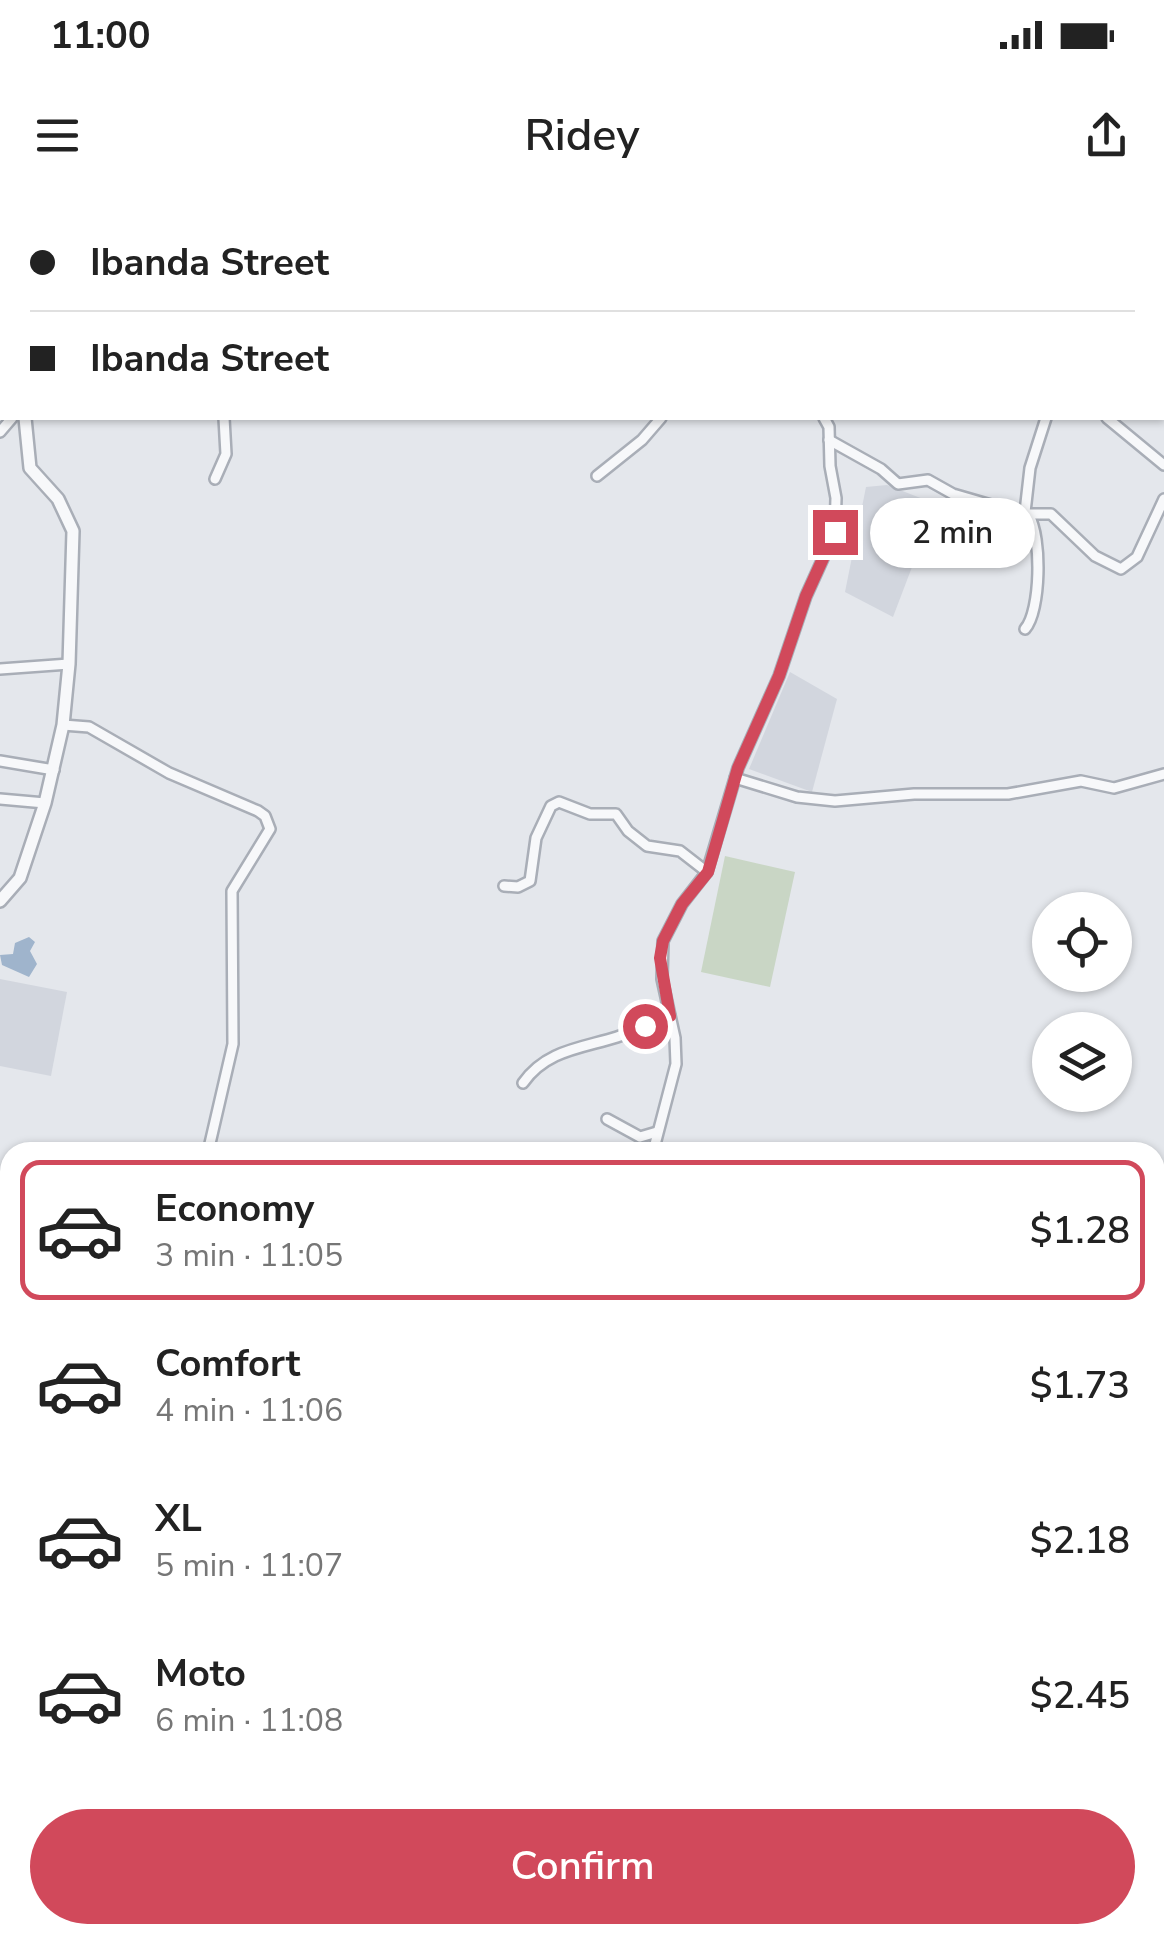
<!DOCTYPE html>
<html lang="en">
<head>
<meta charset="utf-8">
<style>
	:root { --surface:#fff; --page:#f6f6f6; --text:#222; --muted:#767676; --line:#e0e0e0; --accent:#d1495b }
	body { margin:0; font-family:"Nunito Sans",sans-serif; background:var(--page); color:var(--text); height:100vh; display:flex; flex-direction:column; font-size:38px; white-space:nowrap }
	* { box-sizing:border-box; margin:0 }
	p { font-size:32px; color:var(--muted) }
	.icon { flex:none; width:55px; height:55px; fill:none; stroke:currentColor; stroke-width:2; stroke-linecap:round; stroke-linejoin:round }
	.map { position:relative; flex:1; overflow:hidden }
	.drawer { position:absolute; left:0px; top:942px; width:1165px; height:802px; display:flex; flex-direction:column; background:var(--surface); border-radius:30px 30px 0 0; box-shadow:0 2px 8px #0004 }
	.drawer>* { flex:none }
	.top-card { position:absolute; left:0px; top:0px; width:1165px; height:220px; box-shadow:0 2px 8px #0004; display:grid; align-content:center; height:220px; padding:0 30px; background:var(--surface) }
	.controls { position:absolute; left:1032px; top:692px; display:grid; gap:20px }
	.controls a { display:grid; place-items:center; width:100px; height:100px; border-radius:50%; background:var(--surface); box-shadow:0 2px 8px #0004; font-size:50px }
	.end { position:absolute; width:45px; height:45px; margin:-22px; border:12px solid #d1495b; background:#fff; box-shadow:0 0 0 5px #fff }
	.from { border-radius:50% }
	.bubble { position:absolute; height:70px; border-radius:35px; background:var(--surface); box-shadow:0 2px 8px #0004; font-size:32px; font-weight:600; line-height:70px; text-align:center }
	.top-card b { display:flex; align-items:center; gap:35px; height:95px; font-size:38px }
	.top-card b+b { border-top:2px solid var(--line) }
	.top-card i { width:25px; height:25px; background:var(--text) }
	ul { padding:18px 0 0; list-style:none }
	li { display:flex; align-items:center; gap:30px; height:140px; margin:0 20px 15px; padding:0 10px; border:5px solid transparent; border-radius:20px }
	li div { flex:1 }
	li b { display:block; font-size:38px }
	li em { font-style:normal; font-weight:600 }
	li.selected { border-color:var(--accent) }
	li>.icon { width:90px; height:90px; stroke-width:1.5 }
	.action { display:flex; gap:20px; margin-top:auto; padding:20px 30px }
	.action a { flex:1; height:115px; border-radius:60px; background:var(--accent); color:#fff; font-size:40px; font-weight:600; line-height:115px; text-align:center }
	.status { display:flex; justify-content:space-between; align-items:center; height:70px; padding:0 50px; background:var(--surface); direction:ltr }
	.status svg { height:28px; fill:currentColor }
	header { display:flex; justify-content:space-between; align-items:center; height:130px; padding:0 30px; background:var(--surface); font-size:45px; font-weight:600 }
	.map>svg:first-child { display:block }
	.built { fill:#d2d6de }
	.green { fill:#c9d6c5 }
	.water { fill:#9fb4cc }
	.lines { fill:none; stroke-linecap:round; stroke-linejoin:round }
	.minor-casing { stroke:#a9aeb7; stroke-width:14 }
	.tertiary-casing { stroke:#a9aeb7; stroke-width:16 }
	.minor { stroke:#f7f8fa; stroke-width:9 }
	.tertiary { stroke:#f7f8fa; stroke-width:11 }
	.route { stroke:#d1495b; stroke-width:12 }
</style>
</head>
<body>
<div class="status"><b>11:00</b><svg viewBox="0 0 49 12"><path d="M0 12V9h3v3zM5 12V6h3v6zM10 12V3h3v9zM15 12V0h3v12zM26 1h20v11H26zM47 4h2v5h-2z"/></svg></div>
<header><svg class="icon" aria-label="menu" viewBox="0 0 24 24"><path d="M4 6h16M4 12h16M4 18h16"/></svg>Ridey<svg class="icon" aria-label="share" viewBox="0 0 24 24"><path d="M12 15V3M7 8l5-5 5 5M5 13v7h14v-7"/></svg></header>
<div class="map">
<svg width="1164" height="1744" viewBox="0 0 1164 1744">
	<rect width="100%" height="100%" fill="#e4e7ec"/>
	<g class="built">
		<polygon points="887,285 936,304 893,417 845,392 866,287"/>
		<polygon points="790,472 837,499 812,592 749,569"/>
		<polygon points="0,779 67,792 51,876 0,866"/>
	</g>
	<polygon class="green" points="725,656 795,672 770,787 701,772"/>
	<g class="water">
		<polygon points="29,737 35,742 30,751 37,764 29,777 2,765 0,755 13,754 15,743"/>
		<polygon points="1164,1396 1164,1744 594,1744 599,1735 1155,1735 1155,1407"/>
	</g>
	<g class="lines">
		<g class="minor-casing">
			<g id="minor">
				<polyline points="870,0 872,2"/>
				<polyline points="1094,0 1096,2"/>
				<polyline points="271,2 272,0"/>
				<polyline points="409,2 419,0"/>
				<polyline points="644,2 650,0"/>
				<polyline points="900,2 902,0"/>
				<polyline points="1162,40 1164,42"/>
				<polyline points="1107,218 1164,265"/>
				<polyline points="0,232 12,218"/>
				<path d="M829,240l52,29 17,15 30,-4 25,14 76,22c13,21 12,95 -4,113"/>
				<polyline points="597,276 642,240 661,218"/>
				<polyline points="215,279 226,254 224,218"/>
				<polyline points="1025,312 1030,268 1046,218"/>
				<polyline points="1027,314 1051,314 1095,356 1121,369 1137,357 1164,299"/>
				<polyline points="0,469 69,464"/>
				<polyline points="63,525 89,527 169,573 258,611 265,616 270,629 232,691 233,844 208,952"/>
				<polyline points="0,561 54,570"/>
				<polyline points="735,578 797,597 835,601 914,594 1008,594 1081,581 1114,588 1164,574"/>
				<polyline points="0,599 45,603"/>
				<polyline points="504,686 518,687 530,681 536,638 551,606 559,602 590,614 616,614 628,631 647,646 680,651 707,672"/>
				<path d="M523,883c23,-33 59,-35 94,-46 18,-6 35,-14 53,-21"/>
				<polyline points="607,919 640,937 657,932"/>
				<polyline points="653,952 676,864 675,838 662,779 663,741 682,704 707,672 738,568 779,476 806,396 835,332 836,298 830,266 829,227 824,218"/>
				<polyline points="0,1006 10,1004"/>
			</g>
		</g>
		<g class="tertiary-casing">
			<g id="tertiary">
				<polyline points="692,0 693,2"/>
				<polyline points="61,2 62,0"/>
				<polyline points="1162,66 1164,65"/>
				<polyline points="0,701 20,678 45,603 63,525 69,464 73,331 58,299 30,268 25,218"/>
			</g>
		</g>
		<use href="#minor" class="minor"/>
		<use href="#tertiary" class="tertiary"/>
	</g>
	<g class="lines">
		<polyline class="route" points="645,826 670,816 660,758 663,741 682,704 708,672 738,568 779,476 806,396 835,332"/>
	</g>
</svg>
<div class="controls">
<a><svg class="icon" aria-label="locate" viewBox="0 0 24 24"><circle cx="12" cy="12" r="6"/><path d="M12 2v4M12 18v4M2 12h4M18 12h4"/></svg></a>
<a><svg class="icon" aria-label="layers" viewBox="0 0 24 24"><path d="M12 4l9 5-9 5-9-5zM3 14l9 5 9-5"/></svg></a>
</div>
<i class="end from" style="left:645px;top:826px"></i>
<i class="end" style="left:835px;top:332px"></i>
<div class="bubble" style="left:870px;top:298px;width:165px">2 min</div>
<div class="top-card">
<b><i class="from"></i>Ibanda Street</b>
<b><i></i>Ibanda Street</b>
</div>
<section class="drawer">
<ul>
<li class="selected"><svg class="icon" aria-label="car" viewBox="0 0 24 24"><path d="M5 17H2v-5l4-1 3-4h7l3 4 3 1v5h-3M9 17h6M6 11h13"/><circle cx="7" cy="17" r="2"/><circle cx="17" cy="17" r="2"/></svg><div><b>Economy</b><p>3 min · 11:05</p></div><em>$1.28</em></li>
<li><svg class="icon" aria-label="car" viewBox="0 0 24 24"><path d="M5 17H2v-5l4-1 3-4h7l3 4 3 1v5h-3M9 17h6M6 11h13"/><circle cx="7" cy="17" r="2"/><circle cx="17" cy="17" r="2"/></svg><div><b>Comfort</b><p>4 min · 11:06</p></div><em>$1.73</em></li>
<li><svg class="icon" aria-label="car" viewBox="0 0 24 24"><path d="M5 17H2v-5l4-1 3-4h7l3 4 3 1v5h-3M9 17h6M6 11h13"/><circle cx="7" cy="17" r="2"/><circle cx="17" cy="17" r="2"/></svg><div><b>XL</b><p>5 min · 11:07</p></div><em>$2.18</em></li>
<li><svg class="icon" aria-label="car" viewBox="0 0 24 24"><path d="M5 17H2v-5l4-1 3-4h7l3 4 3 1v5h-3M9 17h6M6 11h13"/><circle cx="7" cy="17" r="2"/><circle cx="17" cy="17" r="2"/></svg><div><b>Moto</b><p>6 min · 11:08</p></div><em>$2.45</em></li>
</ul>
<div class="action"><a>Confirm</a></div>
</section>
</div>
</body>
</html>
